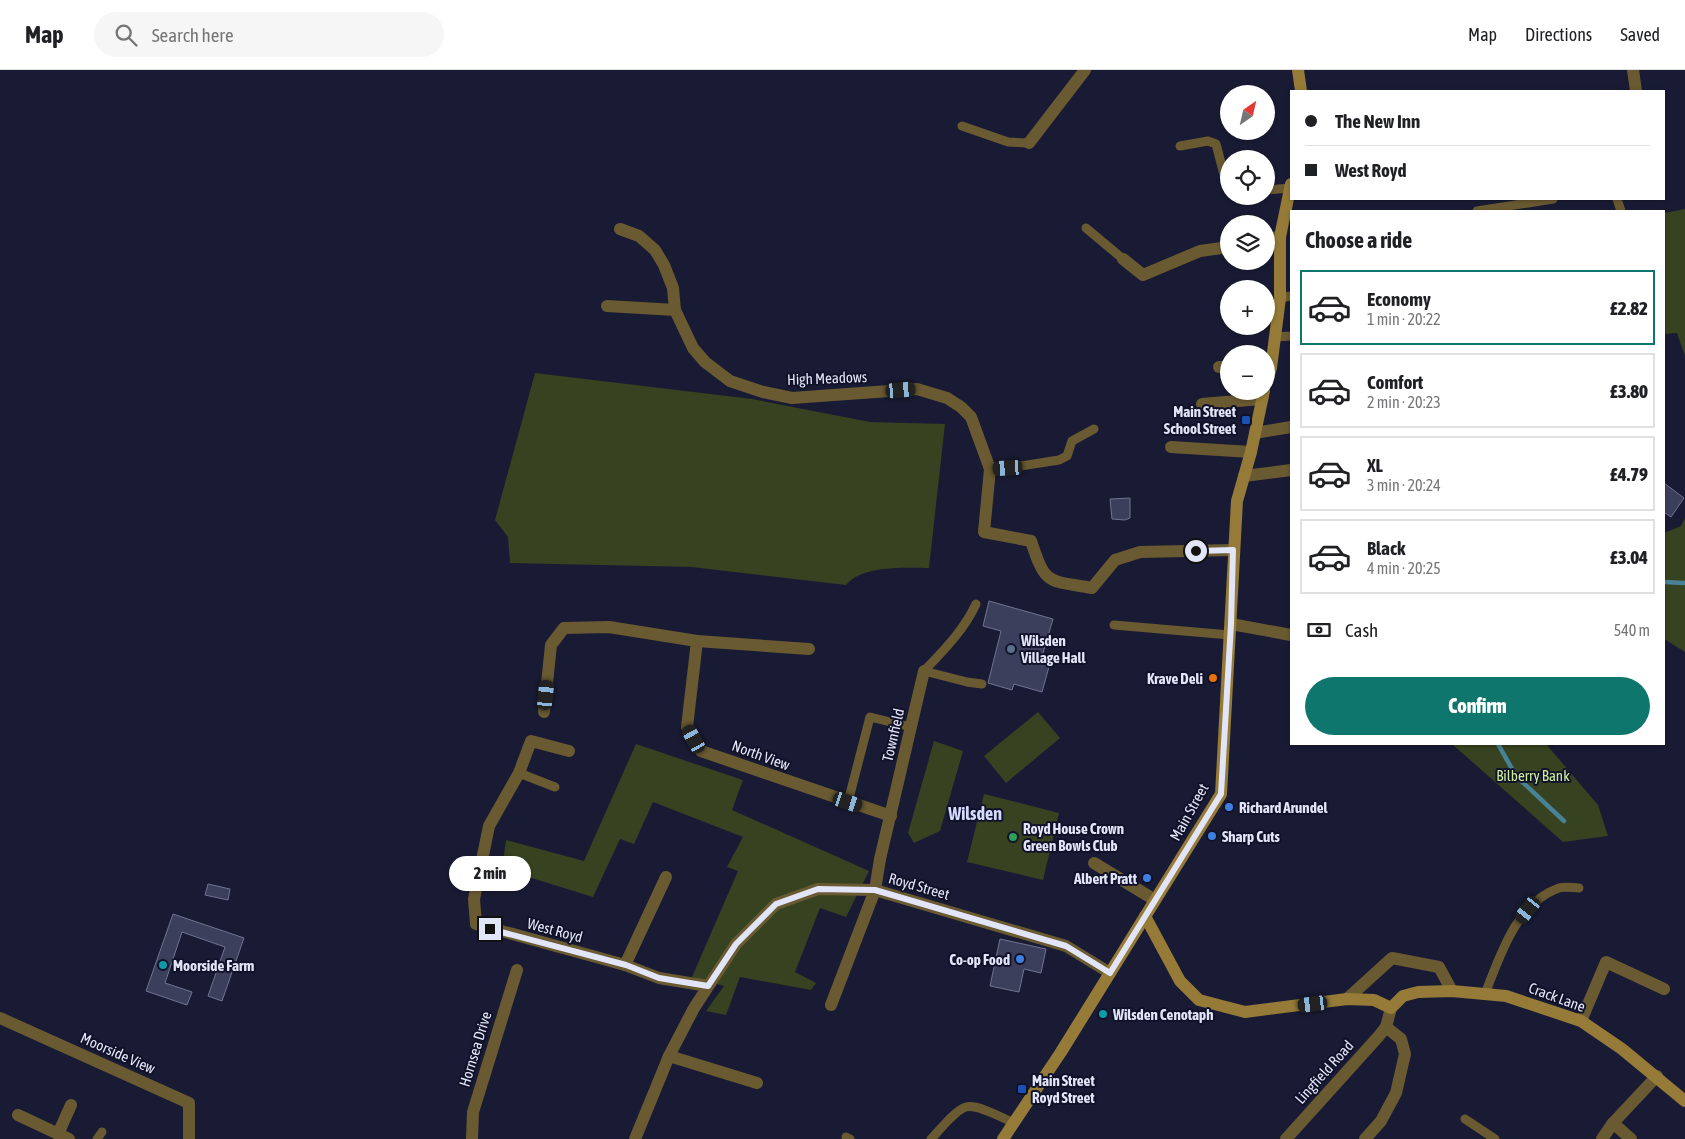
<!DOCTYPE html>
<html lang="en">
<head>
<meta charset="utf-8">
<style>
	:root { --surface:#fff; --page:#f6f6f6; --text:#202124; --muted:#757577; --line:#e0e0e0; --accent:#0f766e }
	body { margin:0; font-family:"Asap Condensed",sans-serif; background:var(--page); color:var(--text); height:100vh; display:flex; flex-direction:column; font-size:19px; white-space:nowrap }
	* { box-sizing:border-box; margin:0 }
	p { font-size:16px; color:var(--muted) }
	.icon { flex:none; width:28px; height:28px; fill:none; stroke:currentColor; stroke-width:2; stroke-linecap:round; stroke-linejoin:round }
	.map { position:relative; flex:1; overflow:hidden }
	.sheet { position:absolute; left:1290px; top:140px; width:375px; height:535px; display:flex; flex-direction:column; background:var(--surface); border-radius:0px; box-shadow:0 1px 4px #0004 }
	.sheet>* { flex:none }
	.top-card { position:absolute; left:1290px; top:20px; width:375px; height:110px; border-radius:0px; box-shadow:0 1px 4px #0004; display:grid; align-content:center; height:110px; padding:0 15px; background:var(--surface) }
	.needle { width:32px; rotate:34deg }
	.controls { position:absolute; left:1220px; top:15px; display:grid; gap:10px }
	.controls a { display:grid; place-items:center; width:55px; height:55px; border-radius:50%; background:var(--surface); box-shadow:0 1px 4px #0004; font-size:25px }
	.end { position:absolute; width:22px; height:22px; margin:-11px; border:6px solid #e2e5f7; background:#111; box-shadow:0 0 0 2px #111 }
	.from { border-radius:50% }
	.bubble { position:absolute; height:35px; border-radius:18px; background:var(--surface); box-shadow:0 1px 4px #0004; font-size:16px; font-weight:800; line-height:35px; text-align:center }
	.car { position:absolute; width:15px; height:30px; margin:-15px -8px; border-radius:6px; box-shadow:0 0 4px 1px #0007; background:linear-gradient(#222 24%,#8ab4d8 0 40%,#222 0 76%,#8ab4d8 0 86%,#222 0) }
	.top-card b { display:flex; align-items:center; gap:18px; height:48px; font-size:19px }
	.top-card b+b { border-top:1px solid var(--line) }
	.top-card i { width:12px; height:12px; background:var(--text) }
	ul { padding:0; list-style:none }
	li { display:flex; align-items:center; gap:15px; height:75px; margin:0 10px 8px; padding:0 5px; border:2px solid var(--line); border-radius:0px }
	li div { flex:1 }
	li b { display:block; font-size:19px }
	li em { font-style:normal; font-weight:800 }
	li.selected { border-color:var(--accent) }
	li>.icon { width:45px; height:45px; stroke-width:1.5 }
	h2 { padding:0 15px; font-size:22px; line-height:60px }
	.pay { display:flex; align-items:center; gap:12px; height:55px; padding:0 15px; font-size:19px }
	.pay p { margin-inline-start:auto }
	.action { display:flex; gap:10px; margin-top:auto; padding:10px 15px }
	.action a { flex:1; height:58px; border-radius:30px; background:var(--accent); color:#fff; font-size:20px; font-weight:800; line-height:58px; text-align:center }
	header { display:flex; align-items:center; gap:30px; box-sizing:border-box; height:70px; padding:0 25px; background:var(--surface); border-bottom:1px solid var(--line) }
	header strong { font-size:24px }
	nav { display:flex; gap:28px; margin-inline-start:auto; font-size:18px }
	.search { width:350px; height:45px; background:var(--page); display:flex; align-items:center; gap:12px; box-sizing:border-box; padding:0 18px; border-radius:28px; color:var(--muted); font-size:19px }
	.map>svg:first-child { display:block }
	.green { fill:#364220 }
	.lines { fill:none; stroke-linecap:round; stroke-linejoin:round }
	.stream { stroke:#488296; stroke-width:4.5 }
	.building { fill:#3c3f5b; stroke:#6f7492 }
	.lane { stroke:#6a5a31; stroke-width:9 }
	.street { stroke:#6a5a31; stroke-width:12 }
	.secondary { stroke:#957b37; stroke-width:12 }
	.route { stroke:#e2e5f7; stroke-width:6 }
	.transit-dot { fill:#1a4fb4; stroke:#101229; stroke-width:2 }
	.service-dot { fill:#5c6f8a; stroke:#101229; stroke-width:2 }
	.food-dot { fill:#e8710a; stroke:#101229; stroke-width:2 }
	.shop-dot { fill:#3f7fe0; stroke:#101229; stroke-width:2 }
	.leisure-dot { fill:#2e9e5b; stroke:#101229; stroke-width:2 }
	.culture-dot { fill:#0f9aa8; stroke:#101229; stroke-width:2 }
	.labels { text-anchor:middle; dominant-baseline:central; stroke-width:4; stroke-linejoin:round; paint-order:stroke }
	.street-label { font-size:15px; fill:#e2e5f7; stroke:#101229 }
	.poi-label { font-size:15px; font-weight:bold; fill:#e2e5f7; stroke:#101229; text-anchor:start }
	.park-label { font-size:15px; fill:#ceeb9c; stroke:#101229 }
	.quarter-label { font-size:18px; font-weight:bold; fill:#d5dbfd; stroke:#101229 }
</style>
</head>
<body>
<header>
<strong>Map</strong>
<div class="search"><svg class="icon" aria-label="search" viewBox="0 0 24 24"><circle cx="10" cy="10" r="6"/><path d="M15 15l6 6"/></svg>Search here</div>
<nav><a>Map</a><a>Directions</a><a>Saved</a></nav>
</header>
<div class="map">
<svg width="1685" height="1069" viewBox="0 0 1685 1069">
	<rect width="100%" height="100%" fill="#191b34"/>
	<g class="green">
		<polygon points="1685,139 1685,286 1677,263 1664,264 1664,143"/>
		<path d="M535,303l217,26 118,23 75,2 -16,144c-24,0 -66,-3 -83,17l-154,-18 -182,-4 -2,-26 -13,-17z"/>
		<polygon points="1685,448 1685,582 1664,569 1664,463 1681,456"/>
		<polygon points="1038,642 1060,668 1006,713 984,686"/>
		<polygon points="934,671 963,681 940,761 914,773 908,763"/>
		<polygon points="636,674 743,710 732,740 869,801 846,847 820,838 795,902 816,913 811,920 740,907 726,945 706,941 724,916 692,907 738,801 727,797 743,767 653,732 634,774 620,769 593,827 502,799 506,770 584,791"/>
		<polygon points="1452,674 1546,674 1598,735 1608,766 1563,772"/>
		<polygon points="984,724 1059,743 1043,810 967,792"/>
	</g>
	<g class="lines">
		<g class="stream">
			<polyline points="1664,512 1685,513"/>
			<polyline points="1498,674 1516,706 1564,751"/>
		</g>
	</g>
	<g class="building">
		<polygon points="1664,413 1684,428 1671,447 1664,442"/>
		<polygon points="1130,428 1130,448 1125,450 1112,449 1110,429"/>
		<polygon points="989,531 1053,549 1041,590 1050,593 1042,622 1014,614 1012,620 988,613 1001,561 983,556"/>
		<polygon points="208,814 230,819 228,830 205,825"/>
		<polygon points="173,844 244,868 222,931 208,926 225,877 182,862 165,913 192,922 187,935 146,921"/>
		<polygon points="1000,869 1046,879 1041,903 1024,899 1019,922 990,916"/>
	</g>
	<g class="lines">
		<g class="lane">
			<polyline points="962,56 1008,72 1029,73"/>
			<polyline points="1180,76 1208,71 1216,74 1226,112 1229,113"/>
			<polyline points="1266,120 1290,118"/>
			<polyline points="1617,129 1621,141"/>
			<polyline points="1477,141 1553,129"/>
			<polyline points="1086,158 1123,189"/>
			<polyline points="1280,228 1291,226"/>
			<polyline points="1275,267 1291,266"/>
			<polyline points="1008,398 1059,390 1067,386 1072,371 1094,359"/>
			<path d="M976,534c-12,26 -32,46 -52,67l43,11 15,2"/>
			<polyline points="1114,555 1230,565"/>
			<polyline points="519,703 555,717"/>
			<polyline points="848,732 870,647 911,657"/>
			<path d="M1485,924c15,-38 31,-91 74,-106 6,-2 14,0 20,0"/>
			<polyline points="1465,1049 1495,1069"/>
			<polyline points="846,1067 850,1069"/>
			<polyline points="97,1069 102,1062"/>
			<path d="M931,1069c8,-8 24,-29 35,-32 12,-3 36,11 48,16"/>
		</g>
		<g class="street">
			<polyline points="1633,0 1636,21"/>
			<polyline points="1029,73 1085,0"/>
			<path d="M620,159l19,7 16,14 9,15 9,23 2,22 18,38 12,14 25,19 33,11 29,6 125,-9 30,9 14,9 10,10 19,52 -6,63 47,9c15,45 16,39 61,47l23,-28 25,-8 93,-2"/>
			<polyline points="1266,169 1280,167"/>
			<polyline points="1123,189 1143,205 1200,181 1229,177"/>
			<polyline points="607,236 675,240"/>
			<polyline points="1219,297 1229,297"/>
			<polyline points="1202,334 1261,329"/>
			<polyline points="1255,363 1291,357"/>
			<polyline points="1171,377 1251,382"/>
			<polyline points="990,399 1008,398"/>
			<polyline points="1244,406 1291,400"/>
			<polyline points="1231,554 1291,565"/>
			<polyline points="697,571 687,657 701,681 891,746"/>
			<polyline points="544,642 551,575 564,558 609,557 697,571 809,579"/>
			<polyline points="569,681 531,671 519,703 489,756 474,829 476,854 625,895 659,908 708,916"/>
			<polyline points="1094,793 1155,830"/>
			<polyline points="625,895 666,807"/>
			<polyline points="1347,929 1392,888 1439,897 1452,921"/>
			<polyline points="831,935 875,820 880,789 924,601"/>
			<polyline points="0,948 189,1033 189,1069"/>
			<polyline points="1581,951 1606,892 1664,919"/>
			<polyline points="669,986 757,1013"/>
			<polyline points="18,1045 69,1069"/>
			<polyline points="1613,1053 1631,1069"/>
			<polyline points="58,1064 71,1035"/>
			<polyline points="472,1069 473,1042 517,900"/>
			<polyline points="635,1069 669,986 694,938 736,874 776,834 818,819 875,820 1066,876 1110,903"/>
			<polyline points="1286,1069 1378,967 1386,957 1391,938"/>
			<polyline points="1365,1069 1381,1051 1396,1023 1405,984 1401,969 1386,957"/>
			<polyline points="1602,1069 1613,1053 1657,1006"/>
		</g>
		<g class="secondary">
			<polyline points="1298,0 1301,21"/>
			<polyline points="1266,313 1271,298 1280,228 1280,167 1291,114"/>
			<polyline points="1145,846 1180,911 1199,930 1245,942 1347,929 1374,930 1391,938 1403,926 1418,922 1452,921 1506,926 1581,951 1622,979 1685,1031"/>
			<polyline points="1003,1069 1061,982 1221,724 1237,431 1251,382 1264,321"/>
		</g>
	</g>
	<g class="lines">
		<polyline class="route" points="490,859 626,895 659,908 708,916 736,874 776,834 818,819 875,820 1066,876 1110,903 1221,724 1231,554 1233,480 1196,481"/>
	</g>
	<g class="transit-dot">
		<rect x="1241" y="345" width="10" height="10" rx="2.5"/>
		<rect x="1017" y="1014" width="10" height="10" rx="2.5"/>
	</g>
	<circle class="service-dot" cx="1011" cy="579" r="5"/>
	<circle class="food-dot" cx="1213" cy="608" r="5"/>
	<g class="shop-dot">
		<circle cx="1229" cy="737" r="5"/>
		<circle cx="1212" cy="766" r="5"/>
		<circle cx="1147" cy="808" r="5"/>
		<circle cx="1020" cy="889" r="5"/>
	</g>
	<circle class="leisure-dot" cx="1013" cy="767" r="5"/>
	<g class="culture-dot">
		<circle cx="163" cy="895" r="5"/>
		<circle cx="1103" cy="944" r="5"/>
	</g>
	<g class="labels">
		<g class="street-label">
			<text transform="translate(827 308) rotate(-2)">High Meadows</text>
			<text transform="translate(893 665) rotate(-77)">Townfield</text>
			<text transform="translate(761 685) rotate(20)">North View</text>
			<text transform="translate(1189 742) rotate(-61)">Main Street</text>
			<text transform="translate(919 816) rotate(16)">Royd Street</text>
			<text transform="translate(555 860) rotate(15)">West Royd</text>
			<text transform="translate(1557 927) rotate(20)">Crack Lane</text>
			<text transform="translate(475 979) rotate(-73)">Hornsea Drive</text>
			<text transform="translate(118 983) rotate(24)">Moorside View</text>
			<text transform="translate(1324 1002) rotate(-48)">Lingfield Road</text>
		</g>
		<g class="poi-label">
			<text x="1236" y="341" text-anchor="end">Main Street<tspan x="1236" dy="17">School Street</tspan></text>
			<text x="1021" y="570">Wilsden<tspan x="1021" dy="17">Village Hall</tspan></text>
			<text x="1203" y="608" text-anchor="end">Krave Deli</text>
			<text x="1239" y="737">Richard Arundel</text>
			<text x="1023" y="758">Royd House Crown<tspan x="1023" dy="17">Green Bowls Club</tspan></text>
			<text x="1222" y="766">Sharp Cuts</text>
			<text x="1137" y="808" text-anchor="end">Albert Pratt</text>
			<text x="1010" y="889" text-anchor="end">Co-op Food</text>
			<text x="173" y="895">Moorside Farm</text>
			<text x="1113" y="944">Wilsden Cenotaph</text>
			<text x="1032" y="1010">Main Street<tspan x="1032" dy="17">Royd Street</tspan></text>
		</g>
		<g class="park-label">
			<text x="1533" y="705">Bilberry Bank</text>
		</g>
		<g class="quarter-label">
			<text x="975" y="743">Wilsden</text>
		</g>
	</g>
</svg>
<div class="controls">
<a><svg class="needle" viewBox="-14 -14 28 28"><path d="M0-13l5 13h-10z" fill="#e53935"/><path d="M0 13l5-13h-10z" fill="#757577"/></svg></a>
<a><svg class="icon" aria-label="locate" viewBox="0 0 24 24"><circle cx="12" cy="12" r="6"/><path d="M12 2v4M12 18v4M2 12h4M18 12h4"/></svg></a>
<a><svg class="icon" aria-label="layers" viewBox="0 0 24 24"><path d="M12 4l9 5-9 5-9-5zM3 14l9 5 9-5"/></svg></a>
<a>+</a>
<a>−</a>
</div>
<i class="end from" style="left:1196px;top:481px"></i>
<i class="end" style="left:490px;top:859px"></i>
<div class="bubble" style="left:449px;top:786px;width:82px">2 min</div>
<i class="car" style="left:901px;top:320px;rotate:85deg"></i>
<i class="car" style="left:1008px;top:398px;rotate:267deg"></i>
<i class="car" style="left:546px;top:625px;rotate:6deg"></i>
<i class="car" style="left:694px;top:669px;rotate:331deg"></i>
<i class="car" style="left:848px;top:732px;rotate:108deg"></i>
<i class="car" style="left:1528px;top:840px;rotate:219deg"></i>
<i class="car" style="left:1313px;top:934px;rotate:263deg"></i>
<div class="top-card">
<b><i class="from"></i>The New Inn</b>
<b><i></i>West Royd</b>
</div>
<section class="sheet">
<h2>Choose a ride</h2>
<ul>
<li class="selected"><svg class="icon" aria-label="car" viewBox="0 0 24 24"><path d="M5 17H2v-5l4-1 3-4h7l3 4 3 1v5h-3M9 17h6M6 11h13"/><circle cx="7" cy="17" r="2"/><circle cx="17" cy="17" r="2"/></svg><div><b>Economy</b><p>1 min · 20:22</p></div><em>£2.82</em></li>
<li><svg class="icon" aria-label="car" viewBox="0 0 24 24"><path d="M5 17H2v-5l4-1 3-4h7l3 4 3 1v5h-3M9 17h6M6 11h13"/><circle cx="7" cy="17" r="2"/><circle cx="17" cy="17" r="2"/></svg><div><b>Comfort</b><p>2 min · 20:23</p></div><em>£3.80</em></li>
<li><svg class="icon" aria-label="car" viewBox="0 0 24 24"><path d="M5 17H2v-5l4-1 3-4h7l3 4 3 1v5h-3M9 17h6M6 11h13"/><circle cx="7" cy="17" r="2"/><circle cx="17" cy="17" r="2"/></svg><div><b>XL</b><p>3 min · 20:24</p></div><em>£4.79</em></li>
<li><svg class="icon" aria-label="car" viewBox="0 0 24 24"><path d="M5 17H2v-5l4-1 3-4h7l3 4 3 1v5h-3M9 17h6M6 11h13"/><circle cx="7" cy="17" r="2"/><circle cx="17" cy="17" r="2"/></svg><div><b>Black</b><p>4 min · 20:25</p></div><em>£3.04</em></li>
</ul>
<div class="pay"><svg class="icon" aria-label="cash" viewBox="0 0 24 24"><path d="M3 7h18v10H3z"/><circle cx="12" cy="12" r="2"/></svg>Cash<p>540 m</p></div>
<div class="action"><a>Confirm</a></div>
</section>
</div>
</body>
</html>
